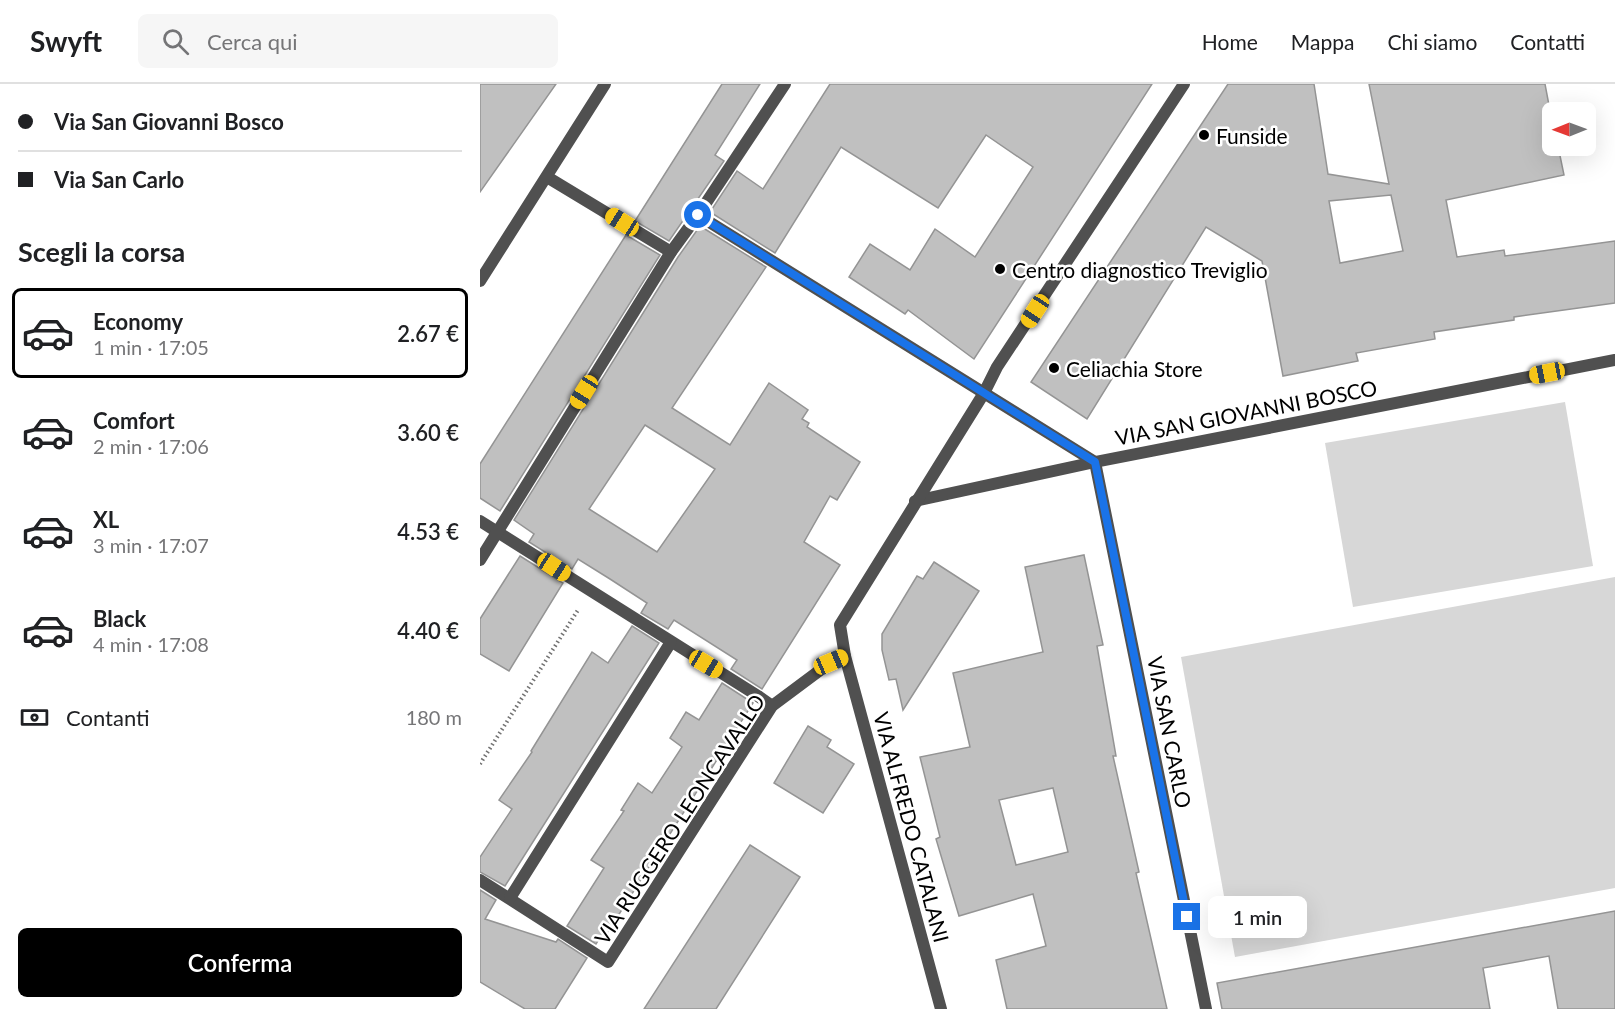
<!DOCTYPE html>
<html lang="it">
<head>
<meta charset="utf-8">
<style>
	:root { --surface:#fff; --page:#f6f6f6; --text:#202124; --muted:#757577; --line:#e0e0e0; --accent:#000 }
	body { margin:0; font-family:Lato,sans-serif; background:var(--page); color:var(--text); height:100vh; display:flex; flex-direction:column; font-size:22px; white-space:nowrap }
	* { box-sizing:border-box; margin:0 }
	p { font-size:20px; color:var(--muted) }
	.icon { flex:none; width:33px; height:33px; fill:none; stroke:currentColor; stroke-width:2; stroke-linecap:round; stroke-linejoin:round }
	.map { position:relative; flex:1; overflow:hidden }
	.side { display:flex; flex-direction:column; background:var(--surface); width:480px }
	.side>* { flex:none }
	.hud { display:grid; align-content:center; height:132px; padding:0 18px; background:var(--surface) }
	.needle { width:39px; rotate:269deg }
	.controls { position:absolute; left:1062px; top:18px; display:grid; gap:12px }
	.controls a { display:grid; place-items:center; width:54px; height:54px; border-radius:9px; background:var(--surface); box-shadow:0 6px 24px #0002; font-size:30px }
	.end { position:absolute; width:27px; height:27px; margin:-14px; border:8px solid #1a73e8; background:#fff; box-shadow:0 0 0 3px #fff }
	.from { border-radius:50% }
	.bubble { position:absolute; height:42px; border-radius:9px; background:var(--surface); box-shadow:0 6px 24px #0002; font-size:20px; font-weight:600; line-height:42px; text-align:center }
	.car { position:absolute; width:18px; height:36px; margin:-18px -9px; border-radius:8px; box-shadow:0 0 4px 2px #0007; background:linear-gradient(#f5c518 24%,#345 0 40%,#f5c518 0 76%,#345 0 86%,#f5c518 0) }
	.hud b { display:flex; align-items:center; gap:21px; height:57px; font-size:22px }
	.hud b+b { border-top:2px solid var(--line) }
	.hud i { width:15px; height:15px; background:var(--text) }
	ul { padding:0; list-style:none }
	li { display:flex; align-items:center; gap:18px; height:90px; margin:0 12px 9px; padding:0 6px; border:3px solid transparent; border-radius:9px }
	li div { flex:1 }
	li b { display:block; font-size:22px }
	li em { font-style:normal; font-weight:600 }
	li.current { border-color:var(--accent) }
	li>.icon { width:54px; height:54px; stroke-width:1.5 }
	h2 { padding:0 18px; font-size:27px; line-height:72px }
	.pay { display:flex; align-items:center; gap:15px; height:66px; padding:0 18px; font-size:22px }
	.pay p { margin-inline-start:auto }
	.primary-button { display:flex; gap:12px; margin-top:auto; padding:12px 18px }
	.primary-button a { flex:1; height:69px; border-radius:9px; background:var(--accent); color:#fff; font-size:24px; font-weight:600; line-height:69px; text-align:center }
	header { display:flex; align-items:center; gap:36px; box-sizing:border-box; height:84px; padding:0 30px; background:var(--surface); border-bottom:2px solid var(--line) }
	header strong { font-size:28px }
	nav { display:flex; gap:33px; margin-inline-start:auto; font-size:21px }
	.search { width:420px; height:54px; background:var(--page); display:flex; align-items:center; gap:15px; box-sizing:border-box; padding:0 21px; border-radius:9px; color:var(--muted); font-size:22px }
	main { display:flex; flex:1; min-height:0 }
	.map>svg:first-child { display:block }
	.pitch { fill:#d7d7d7 }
	.building { fill:#c0c0c0; stroke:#949494; stroke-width:1.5; fill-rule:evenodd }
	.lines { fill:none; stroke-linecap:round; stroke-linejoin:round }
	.path { stroke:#727272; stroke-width:4; stroke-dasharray:1.5 3; stroke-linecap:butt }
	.lane { stroke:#505050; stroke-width:12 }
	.street { stroke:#505050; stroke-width:12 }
	.route { stroke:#1a73e8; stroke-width:8 }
	.poi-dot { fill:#000; stroke:#fff; stroke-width:2 }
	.labels { text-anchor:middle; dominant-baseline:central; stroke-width:5; stroke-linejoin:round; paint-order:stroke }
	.poi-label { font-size:21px; fill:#000; stroke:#fff; text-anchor:start }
	.street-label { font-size:21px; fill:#000; stroke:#fff }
</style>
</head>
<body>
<header>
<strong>Swyft</strong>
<div class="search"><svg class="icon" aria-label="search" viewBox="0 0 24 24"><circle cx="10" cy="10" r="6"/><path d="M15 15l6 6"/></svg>Cerca qui</div>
<nav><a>Home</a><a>Mappa</a><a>Chi siamo</a><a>Contatti</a></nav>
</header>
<main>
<section class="side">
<div class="hud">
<b><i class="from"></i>Via San Giovanni Bosco</b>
<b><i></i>Via San Carlo</b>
</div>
<h2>Scegli la corsa</h2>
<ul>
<li class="current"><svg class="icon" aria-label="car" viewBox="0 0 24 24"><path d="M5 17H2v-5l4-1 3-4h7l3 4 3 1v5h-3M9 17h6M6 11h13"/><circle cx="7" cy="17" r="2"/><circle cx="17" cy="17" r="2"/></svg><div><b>Economy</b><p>1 min · 17:05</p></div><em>2.67 €</em></li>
<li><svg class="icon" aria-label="car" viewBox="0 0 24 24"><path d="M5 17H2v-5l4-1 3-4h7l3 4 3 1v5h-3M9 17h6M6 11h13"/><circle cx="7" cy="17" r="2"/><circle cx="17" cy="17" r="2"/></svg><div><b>Comfort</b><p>2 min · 17:06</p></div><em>3.60 €</em></li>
<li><svg class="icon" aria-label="car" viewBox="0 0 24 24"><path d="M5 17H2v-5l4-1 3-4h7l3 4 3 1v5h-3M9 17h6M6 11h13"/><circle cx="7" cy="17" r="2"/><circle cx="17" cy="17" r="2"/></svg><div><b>XL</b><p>3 min · 17:07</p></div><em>4.53 €</em></li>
<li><svg class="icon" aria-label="car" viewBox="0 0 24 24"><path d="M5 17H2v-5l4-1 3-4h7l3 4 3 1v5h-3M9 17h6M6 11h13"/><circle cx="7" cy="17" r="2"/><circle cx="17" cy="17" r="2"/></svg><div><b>Black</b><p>4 min · 17:08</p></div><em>4.40 €</em></li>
</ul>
<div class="pay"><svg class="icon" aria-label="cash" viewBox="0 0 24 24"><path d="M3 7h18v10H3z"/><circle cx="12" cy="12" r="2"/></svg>Contanti<p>180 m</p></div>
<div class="primary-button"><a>Conferma</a></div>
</section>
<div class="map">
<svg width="1135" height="925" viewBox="0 0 1135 925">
	<rect width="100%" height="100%" fill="#fff"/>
	<g class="pitch">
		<polygon points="1085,318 1113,482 873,523 845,359"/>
		<polygon points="1135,493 1135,804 755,873 701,573"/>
	</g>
	<g class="building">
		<polygon points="0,0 76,0 0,108"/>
		<polygon points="242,0 280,0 235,71 244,77 189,157 155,137"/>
		<polygon points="350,0 672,0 494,275 428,226 425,230 369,193 390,160 430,186 455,145 495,173 553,83 506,51 458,124 361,63 295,169 230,128 257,87 283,105"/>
		<path d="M748,0h86l14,90 61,10 -20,-100h176l7,37v25h6l6,29 -118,25 11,57 47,-7 1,6 110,-15v62l-101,14v3l-80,12 1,7 -79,14 2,8 -75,15 -21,-115 -56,-34 -119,192 -56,-37zM911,111l12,56 -63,12 -11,-62z"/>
		<path d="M220,142l66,41 -94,141 58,37 39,-62 39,27 -6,9 7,4 -2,4 53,35 -23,38 -7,-4 -26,46 36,23 -78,124 -31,-20 6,-9 -63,-40 -6,9 -27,-16 6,-10 -37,-24 -32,-20 -6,10 -43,-27 5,-8 -20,-14 164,-263zM165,341l70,44 -58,83 -68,-43z"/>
		<polygon points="146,151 180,171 20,427 0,414 0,380"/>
		<path d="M604,471l19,90 -6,1 19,110h-3l26,116 -3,1 31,136h-160l-11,-49 50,-14 -13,-52 -74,22 -23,-77 4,-2 -20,-80 50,-10 -17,-74 90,-21 -18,-85zM573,704l15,64 -52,13 -17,-65z"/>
		<polygon points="40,472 83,499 29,587 0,570 0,535"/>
		<polygon points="454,478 499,507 423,626 416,595 409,596 402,566 402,550 437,492 443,495"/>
		<polygon points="152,542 179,559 25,802 0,788 0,773 32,725 19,716 52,668 51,667 112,568 128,579"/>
		<polygon points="242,599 273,619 124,854 121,852 116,860 87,842 124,784 111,776 144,727 141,726 158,699 172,709 202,663 190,654 206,628 219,636"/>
		<polygon points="328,642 351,656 347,663 374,680 343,729 294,699"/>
		<polygon points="270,761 320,793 236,925 164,925"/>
		<polygon points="0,806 16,816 5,835 76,858 78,855 107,874 75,925 45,925 0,898"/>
		<polygon points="1135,827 1135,925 1078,925 1069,872 1003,884 1010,925 742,925 737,899"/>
	</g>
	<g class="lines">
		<polyline class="path" points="0,680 98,526"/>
		<polyline class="lane" points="67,93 191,168"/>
		<g class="street">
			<polyline points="218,131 615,378"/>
			<polyline points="0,197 125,0"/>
			<polyline points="615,378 726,925"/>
			<polyline points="435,417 615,378 1135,276"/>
			<polyline points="0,437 278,612 292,622"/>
			<polyline points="0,476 191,168 218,131 305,0"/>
			<polyline points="365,572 461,925"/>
			<polyline points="0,796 128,878 292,622 351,578 365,572 360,541 504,309 517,283 704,0"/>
			<polyline points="30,814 191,558"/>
		</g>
	</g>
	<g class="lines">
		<polyline class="route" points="218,131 615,378 707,833"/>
	</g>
	<g class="poi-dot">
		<circle cx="724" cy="51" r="6"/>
		<circle cx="520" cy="185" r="6"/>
		<circle cx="574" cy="284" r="6"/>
	</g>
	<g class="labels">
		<g class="poi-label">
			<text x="736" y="51">Funside</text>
			<text x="532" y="185">Centro diagnostico Treviglio</text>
			<text x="586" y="284">Celiachia Store</text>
		</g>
		<g class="street-label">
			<text transform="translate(766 328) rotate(-11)">VIA SAN GIOVANNI BOSCO</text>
			<text transform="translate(690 648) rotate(79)">VIA SAN CARLO</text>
			<text transform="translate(199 735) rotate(-57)">VIA RUGGERO LEONCAVALLO</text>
			<text transform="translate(432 743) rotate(75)">VIA ALFREDO CATALANI</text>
		</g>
	</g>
</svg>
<div class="controls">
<a><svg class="needle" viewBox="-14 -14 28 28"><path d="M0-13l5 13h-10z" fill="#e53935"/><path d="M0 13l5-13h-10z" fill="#757577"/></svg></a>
</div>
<i class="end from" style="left:218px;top:131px"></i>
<i class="end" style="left:707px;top:833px"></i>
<div class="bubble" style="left:728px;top:812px;width:99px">1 min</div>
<i class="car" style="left:142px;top:138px;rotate:302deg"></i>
<i class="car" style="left:555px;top:227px;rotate:213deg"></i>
<i class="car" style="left:1067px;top:289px;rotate:259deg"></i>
<i class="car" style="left:104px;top:308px;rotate:212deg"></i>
<i class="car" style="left:74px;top:483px;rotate:123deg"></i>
<i class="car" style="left:351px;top:578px;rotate:67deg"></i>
<i class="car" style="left:226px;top:580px;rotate:121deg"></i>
</div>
</main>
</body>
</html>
